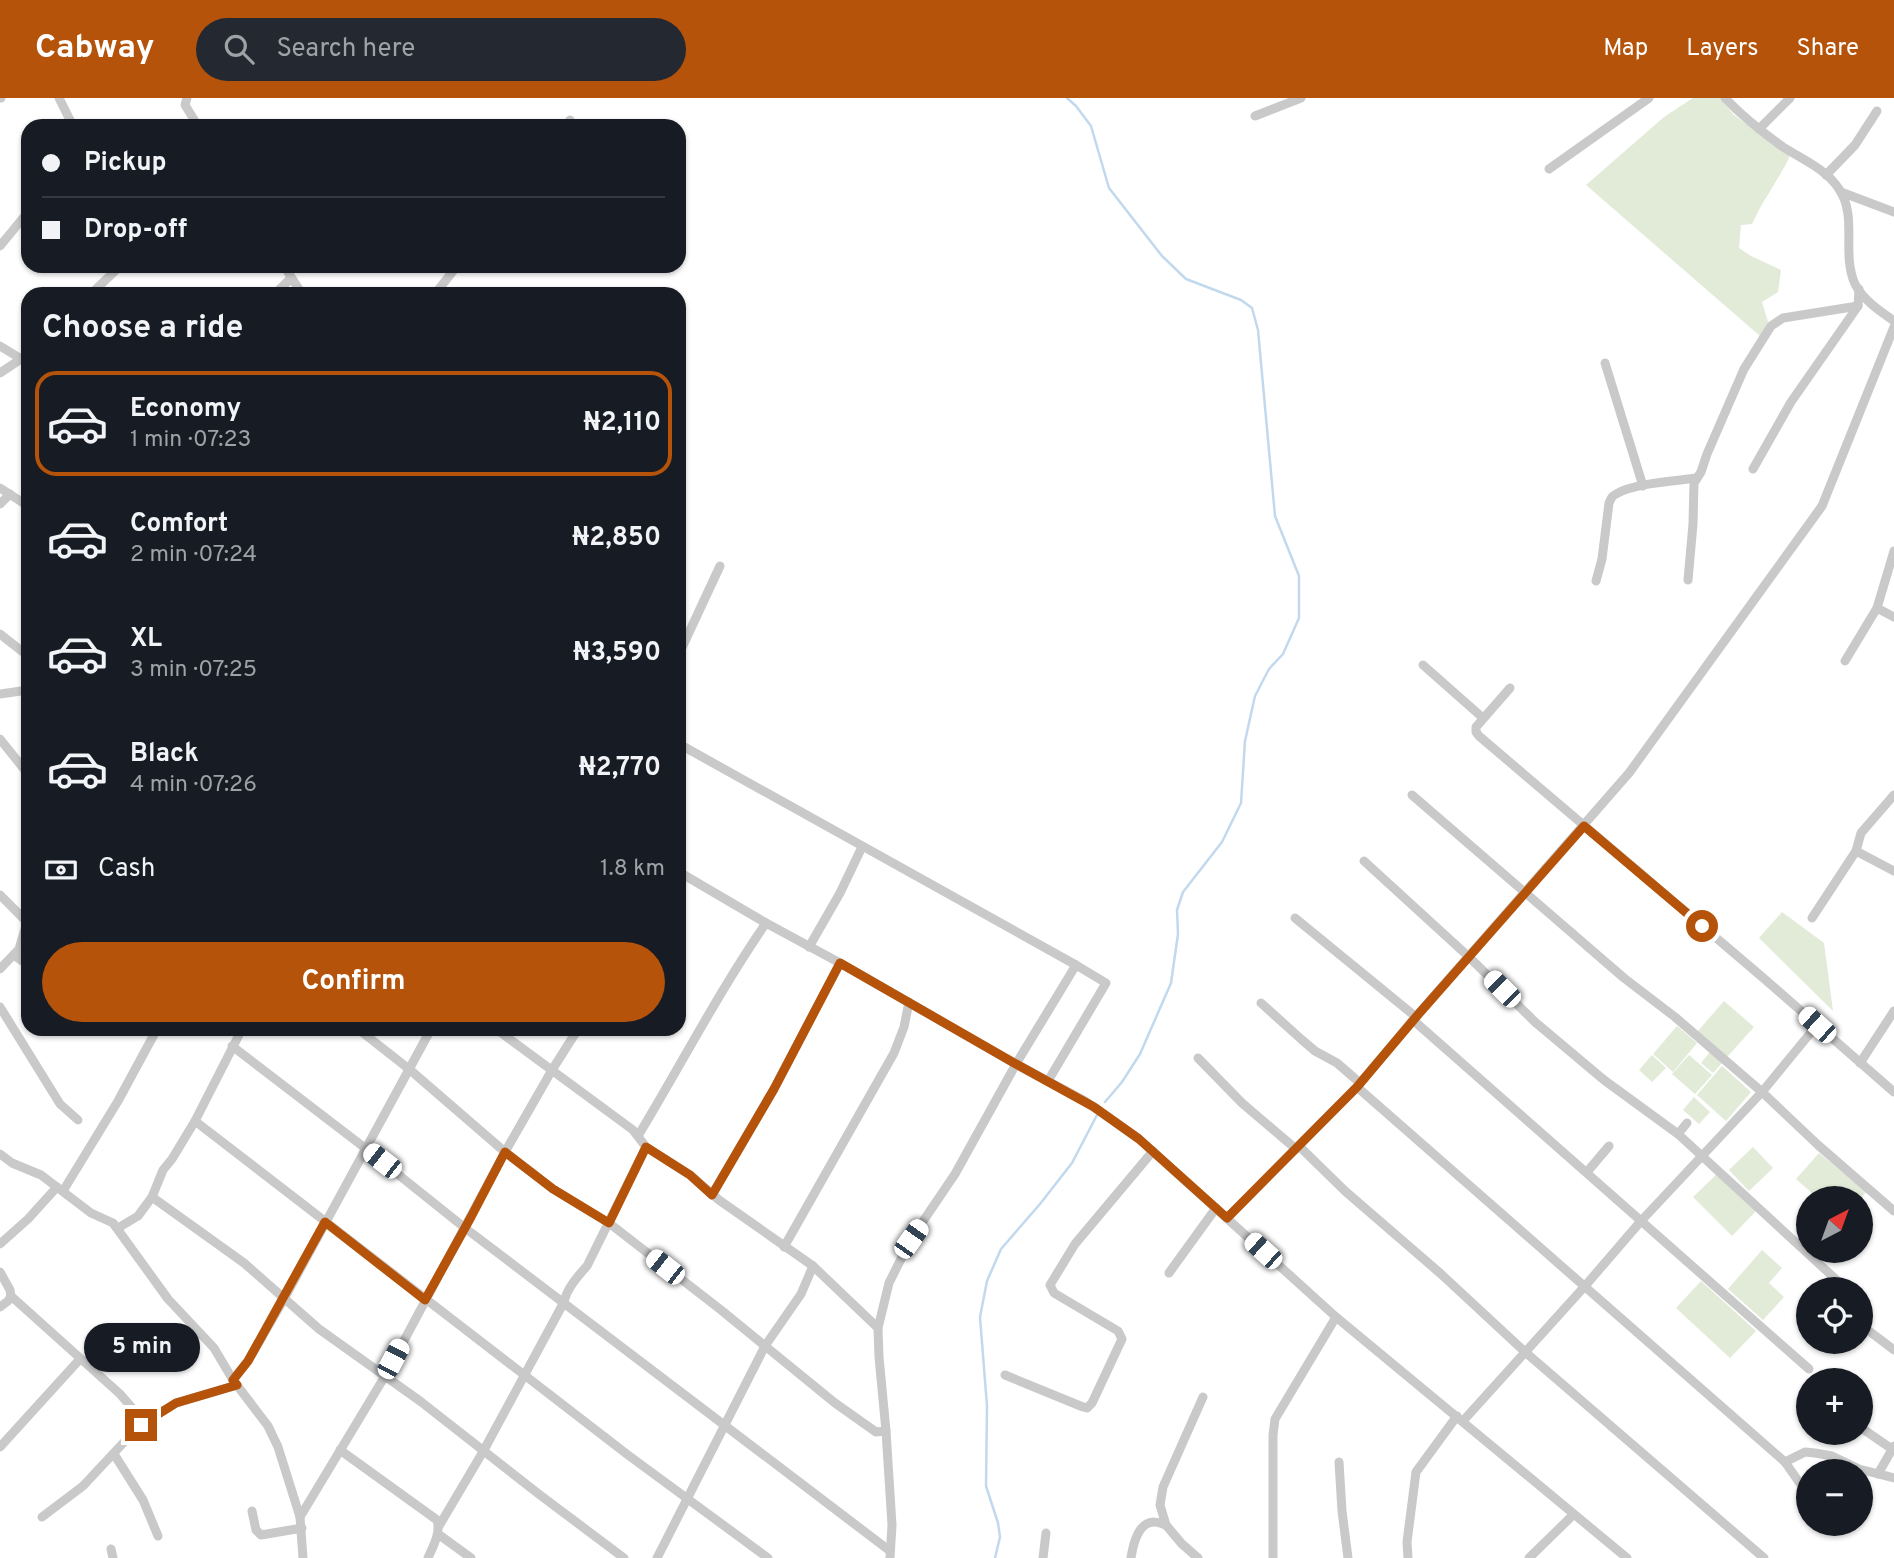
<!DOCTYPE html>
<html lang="en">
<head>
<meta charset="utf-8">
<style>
	:root { --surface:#171b24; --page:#242831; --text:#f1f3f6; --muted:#9ea1a6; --line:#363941; --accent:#b45309 }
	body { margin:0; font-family:Overpass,sans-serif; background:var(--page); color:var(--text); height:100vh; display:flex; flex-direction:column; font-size:26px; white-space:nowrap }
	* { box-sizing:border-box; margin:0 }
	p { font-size:23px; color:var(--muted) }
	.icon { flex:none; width:38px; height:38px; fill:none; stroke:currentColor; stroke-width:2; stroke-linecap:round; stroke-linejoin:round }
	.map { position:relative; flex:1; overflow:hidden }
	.sheet { position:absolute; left:21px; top:189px; width:665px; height:749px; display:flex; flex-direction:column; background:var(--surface); border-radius:21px; box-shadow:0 2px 5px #0004 }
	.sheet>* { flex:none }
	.guide { position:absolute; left:21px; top:21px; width:665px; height:154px; border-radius:21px; box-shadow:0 2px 5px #0004; display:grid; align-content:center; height:154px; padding:0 21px; background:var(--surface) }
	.needle { width:46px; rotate:41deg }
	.tools { position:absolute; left:1796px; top:1088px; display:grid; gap:14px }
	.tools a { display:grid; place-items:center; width:77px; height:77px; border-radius:50%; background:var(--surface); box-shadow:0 2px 5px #0004; font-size:35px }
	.end { position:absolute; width:32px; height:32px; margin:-16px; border:9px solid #b45309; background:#fff; box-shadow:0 0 0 4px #fff }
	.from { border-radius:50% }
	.bubble { position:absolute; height:49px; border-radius:24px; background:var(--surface); box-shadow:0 2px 5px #0004; font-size:23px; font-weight:700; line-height:49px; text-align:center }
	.car { position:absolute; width:21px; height:42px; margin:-21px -10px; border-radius:9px; box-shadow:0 0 5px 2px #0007; background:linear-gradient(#fff 24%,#345 0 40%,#fff 0 76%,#345 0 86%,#fff 0) }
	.guide b { display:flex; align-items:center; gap:24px; height:66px; font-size:26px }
	.guide b+b { border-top:2px solid var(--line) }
	.guide i { width:18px; height:18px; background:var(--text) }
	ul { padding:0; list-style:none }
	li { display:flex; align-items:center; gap:21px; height:105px; margin:0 14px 10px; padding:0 7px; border:4px solid transparent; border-radius:21px }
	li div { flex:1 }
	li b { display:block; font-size:26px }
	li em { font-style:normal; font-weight:700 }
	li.current { border-color:var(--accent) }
	li>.icon { width:63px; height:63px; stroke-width:1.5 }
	h2 { padding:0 21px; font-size:32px; line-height:84px }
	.pay { display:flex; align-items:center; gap:18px; height:77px; padding:0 21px; font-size:26px }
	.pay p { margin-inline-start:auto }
	.cta { display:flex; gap:14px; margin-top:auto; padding:14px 21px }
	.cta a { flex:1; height:80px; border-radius:42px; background:var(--accent); color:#fff; font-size:28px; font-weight:700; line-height:80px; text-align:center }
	header { display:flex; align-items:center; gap:42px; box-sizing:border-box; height:98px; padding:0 35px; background:var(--accent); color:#fff }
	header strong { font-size:33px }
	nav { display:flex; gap:38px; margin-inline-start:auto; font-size:24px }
	.search { width:490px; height:63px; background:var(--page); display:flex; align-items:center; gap:18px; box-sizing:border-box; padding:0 24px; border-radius:38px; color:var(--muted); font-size:26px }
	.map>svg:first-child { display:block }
	.green { fill:#e1ebd8 }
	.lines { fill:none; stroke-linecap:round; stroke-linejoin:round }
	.stream { stroke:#c2d9ed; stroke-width:2.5 }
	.minor { stroke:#c9c9c9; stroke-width:9 }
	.route { stroke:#b45309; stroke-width:9 }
</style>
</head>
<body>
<header>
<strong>Cabway</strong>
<div class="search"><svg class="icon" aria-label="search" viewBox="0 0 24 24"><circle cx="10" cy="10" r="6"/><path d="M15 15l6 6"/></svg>Search here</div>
<nav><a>Map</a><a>Layers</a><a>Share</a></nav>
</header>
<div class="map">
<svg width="1894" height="1460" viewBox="0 0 1894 1460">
	<rect width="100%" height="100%" fill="#fff"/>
	<g class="green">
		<path d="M1693,0h27l14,17 56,41c-11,23 -27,44 -38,68l-11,1 -2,23 12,8 30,14 -3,22 -16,10 6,20 -8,14 -174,-151 78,-68z"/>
		<polygon points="1782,814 1824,845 1833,913 1759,840"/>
		<polygon points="1724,903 1754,929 1727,959 1698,933"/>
		<polygon points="1677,928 1697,945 1673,974 1653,956"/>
		<polygon points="1710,954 1722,965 1713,975 1701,965"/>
		<polygon points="1652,957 1666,970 1652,984 1639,972"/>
		<polygon points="1689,957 1712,977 1695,996 1672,976"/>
		<polygon points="1722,968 1751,994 1726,1023 1697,997"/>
		<polygon points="1694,999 1710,1014 1699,1026 1683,1012"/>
		<polygon points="1753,1049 1773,1070 1749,1093 1729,1072"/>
		<polygon points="1819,1055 1866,1094 1860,1101 1819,1101 1796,1081"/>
		<polygon points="1718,1075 1756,1113 1732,1138 1693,1099"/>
		<polygon points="1762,1152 1782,1170 1769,1185 1784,1199 1763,1222 1728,1191"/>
		<polygon points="1701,1183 1756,1233 1730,1260 1676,1210"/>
	</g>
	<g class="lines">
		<g class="stream">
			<polyline points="1067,0 1076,8 1091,28 1109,90 1162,158 1186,181 1241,202 1252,210 1258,232 1275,418 1299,478 1299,520 1283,556 1269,571 1255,598 1245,643 1241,705 1222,744 1183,794 1177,812 1178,836 1171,885 1140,956 1122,984 1105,1004"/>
			<polyline points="995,1460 1000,1439 998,1425 986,1388 987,1308 980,1219 987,1183 1001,1151 1040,1106 1072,1065 1097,1017"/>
		</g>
		<g class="minor">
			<polyline points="0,0 1,0"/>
			<polyline points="59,0 73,28"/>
			<polyline points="187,0 185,7 198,28"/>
			<path d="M1725,0c17,18 37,34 58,49 19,12 43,22 56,42 19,28 2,64 16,95 8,16 25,27 39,37"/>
			<polyline points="1255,18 1301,0"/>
			<polyline points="566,28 570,22"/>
			<polyline points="1759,31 1790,0"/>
			<polyline points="1549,71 1649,0"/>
			<polyline points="1826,77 1855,47 1877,13"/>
			<polyline points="1841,94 1894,114"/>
			<polyline points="0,148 28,114"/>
			<polyline points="284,168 302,196"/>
			<polyline points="91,196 120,168"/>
			<polyline points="275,196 291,180"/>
			<polyline points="435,196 457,168"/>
			<polyline points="0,248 28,265"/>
			<polyline points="1605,265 1643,388"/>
			<polyline points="0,275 21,261"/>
			<polyline points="1753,371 1791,304 1858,208 1859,191"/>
			<polyline points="0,390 28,408"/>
			<polyline points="0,406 10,396"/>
			<polyline points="1688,482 1693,426 1694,385 1701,374 1707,356 1744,271 1771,228 1783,220 1858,208"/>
			<path d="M1596,483l6,-22 7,-56c3,-6 2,-6 7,-9 18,-11 60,-13 81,-16"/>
			<polyline points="1877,510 1894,519"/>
			<polyline points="0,536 28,558"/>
			<polyline points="679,556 720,468"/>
			<polyline points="1845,563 1877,510 1894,453"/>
			<polyline points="1423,567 1483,620"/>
			<polyline points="1510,590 1476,629 1476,634 1479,638 1761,878 1894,994"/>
			<polyline points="0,596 28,592"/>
			<polyline points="0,641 28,676"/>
			<polyline points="679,646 1076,867 1016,966 955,1076 911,1141 889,1185 878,1230 879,1259 886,1333 892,1427 890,1460"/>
			<polyline points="1412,697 1624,880 1675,919 1762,994 1818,1047 1894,1113"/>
			<polyline points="28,739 28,748"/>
			<polyline points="1856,753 1894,773"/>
			<polyline points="1364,763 1469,859 1535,924 1604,982 1678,1036 1842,1187"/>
			<polyline points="679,774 766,825 840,865 1016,966 1085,1003 1139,1041 1336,1219 1627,1460"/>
			<polyline points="0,797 27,824"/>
			<polyline points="1295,820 1416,919"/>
			<polyline points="1812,820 1856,753 1861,735 1894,697"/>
			<polyline points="809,849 840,795 862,749"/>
			<polyline points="14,857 28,867"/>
			<polyline points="0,871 19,851 28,821"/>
			<polyline points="1261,905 1301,941 1315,953 1337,965 1360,985"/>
			<polyline points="0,909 60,1006 78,1022"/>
			<polyline points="1413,922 1809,1271"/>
			<polyline points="358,931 409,971 505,1054 553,1091 609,1125 721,1212 835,1305 876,1334 886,1333"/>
			<polyline points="496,931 633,1032 646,1049 690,1077 719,1102 813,1168 878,1230"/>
			<polyline points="232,948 365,1050 465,1130 890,1453"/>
			<polyline points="1198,960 1242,1005 1296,1051"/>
			<polyline points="1860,965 1894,913"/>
			<polyline points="1048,983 1106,885 1076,867"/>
			<polyline points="1357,989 1785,1364 1808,1397"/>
			<polyline points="195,1023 628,1357 768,1460"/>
			<polyline points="1678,1036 1687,1025"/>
			<path d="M638,1038c43,-71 81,-145 128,-213"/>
			<polyline points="1299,1048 1345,1093 1441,1176 1525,1254 1764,1460"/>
			<polyline points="0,1056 12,1065 41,1077 91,1115 113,1125 168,1201 214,1250 233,1282 268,1328 278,1349 300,1419 303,1460"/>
			<polyline points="1587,1074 1609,1048"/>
			<polyline points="63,1093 118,1003 157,931"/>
			<polyline points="712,1097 774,991 840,865"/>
			<polyline points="152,1099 244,1165 319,1231 420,1303 540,1397 624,1460"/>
			<polyline points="1227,1120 1357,989 1413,922 1629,675 1822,408 1894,229"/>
			<polyline points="118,1130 138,1118 152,1099 163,1072 172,1061 195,1023 242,931"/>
			<polyline points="0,1146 28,1121 57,1089"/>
			<polyline points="784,1149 894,955 904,929 909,904"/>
			<polyline points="0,1174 10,1192 11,1198 120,1296 133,1311 140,1327"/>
			<polyline points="1169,1175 1216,1110"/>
			<polyline points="0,1209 8,1203 11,1198"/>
			<polyline points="1861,1227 1894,1252"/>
			<polyline points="1005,1277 1083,1309 1087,1310 1092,1305 1122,1241 1118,1233 1054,1195 1050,1187 1075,1146 1153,1053"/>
			<polyline points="233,1282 248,1263 284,1201 431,931"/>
			<polyline points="1463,1323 1585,1188 1641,1123 1762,994 1817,927"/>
			<polyline points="1860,1329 1892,1351"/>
			<polyline points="0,1349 80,1261"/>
			<path d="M340,1352l97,70c4,13 -4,26 -9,38"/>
			<polyline points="114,1356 143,1402 158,1438"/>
			<polyline points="1339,1364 1342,1413 1348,1460"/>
			<polyline points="1785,1364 1805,1354 1815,1355 1832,1358 1859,1371 1894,1380"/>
			<polyline points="1878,1376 1894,1348"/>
			<polyline points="252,1413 256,1432 261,1437 302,1430"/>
			<polyline points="42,1419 83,1388 140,1327 176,1305 237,1287"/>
			<polyline points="300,1419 385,1278 505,1054 552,972 578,931"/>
			<path d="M439,1428l45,-76 80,-148c3,-14 14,-26 23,-36l59,-119"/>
			<polyline points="438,1436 471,1460"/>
			<polyline points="111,1451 113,1460"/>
			<polyline points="657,1460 765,1248 801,1196 813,1168"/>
			<polyline points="1043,1460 1046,1435"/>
			<path d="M1131,1460c2,-13 7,-37 24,-36 3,0 7,2 11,3"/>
			<polyline points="1198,1460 1182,1446 1166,1427 1160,1407 1163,1389 1203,1299"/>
			<polyline points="1273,1460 1273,1337 1275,1321 1336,1219"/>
			<polyline points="1408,1460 1407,1444 1416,1374 1457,1318"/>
			<polyline points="1529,1460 1573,1417"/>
		</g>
	</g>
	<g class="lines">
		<polyline class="route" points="141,1327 176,1305 237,1287 233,1282 248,1263 325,1124 425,1202 471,1119 505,1054 553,1091 609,1125 646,1049 690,1077 712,1097 774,991 840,865 1016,966 1094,1009 1139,1041 1227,1120 1357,989 1416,919 1584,728 1702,828"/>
	</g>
</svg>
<div class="tools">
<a><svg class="needle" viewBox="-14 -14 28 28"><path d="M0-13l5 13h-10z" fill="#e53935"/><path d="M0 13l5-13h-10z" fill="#9ea1a6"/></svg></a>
<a><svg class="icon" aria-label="locate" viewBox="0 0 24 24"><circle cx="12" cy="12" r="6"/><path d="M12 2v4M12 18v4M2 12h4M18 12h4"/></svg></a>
<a>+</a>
<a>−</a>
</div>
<i class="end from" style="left:1702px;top:828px"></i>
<i class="end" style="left:141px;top:1327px"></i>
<div class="bubble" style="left:84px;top:1225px;width:116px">5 min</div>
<i class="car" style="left:1502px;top:891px;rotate:315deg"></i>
<i class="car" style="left:1817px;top:927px;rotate:312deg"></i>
<i class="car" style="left:382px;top:1063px;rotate:308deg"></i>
<i class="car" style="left:911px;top:1141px;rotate:35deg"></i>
<i class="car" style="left:1263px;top:1153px;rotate:312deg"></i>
<i class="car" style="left:665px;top:1169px;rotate:308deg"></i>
<i class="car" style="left:393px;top:1261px;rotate:28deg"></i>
<div class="guide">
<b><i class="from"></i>Pickup</b>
<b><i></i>Drop-off</b>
</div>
<section class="sheet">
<h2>Choose a ride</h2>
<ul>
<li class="current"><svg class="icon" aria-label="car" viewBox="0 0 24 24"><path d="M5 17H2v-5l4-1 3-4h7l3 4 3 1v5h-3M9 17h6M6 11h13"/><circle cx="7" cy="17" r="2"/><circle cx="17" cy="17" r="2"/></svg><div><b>Economy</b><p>1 min · 07:23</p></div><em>₦2,110</em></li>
<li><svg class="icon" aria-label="car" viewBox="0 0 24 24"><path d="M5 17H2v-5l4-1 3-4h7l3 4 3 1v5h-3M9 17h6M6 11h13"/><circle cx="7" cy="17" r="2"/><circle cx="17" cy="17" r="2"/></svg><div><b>Comfort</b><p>2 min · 07:24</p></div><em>₦2,850</em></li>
<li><svg class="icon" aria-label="car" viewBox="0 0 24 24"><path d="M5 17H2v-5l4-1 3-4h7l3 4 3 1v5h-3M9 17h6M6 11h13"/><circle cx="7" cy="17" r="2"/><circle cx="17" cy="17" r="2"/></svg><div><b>XL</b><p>3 min · 07:25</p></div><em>₦3,590</em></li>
<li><svg class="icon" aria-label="car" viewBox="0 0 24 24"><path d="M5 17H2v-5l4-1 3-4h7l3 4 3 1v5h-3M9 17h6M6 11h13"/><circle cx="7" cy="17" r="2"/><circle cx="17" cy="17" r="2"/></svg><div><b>Black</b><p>4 min · 07:26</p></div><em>₦2,770</em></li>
</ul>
<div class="pay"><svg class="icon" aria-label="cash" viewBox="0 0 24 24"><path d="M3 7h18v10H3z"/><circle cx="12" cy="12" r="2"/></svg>Cash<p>1.8 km</p></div>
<div class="cta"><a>Confirm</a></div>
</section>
</div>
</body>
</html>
